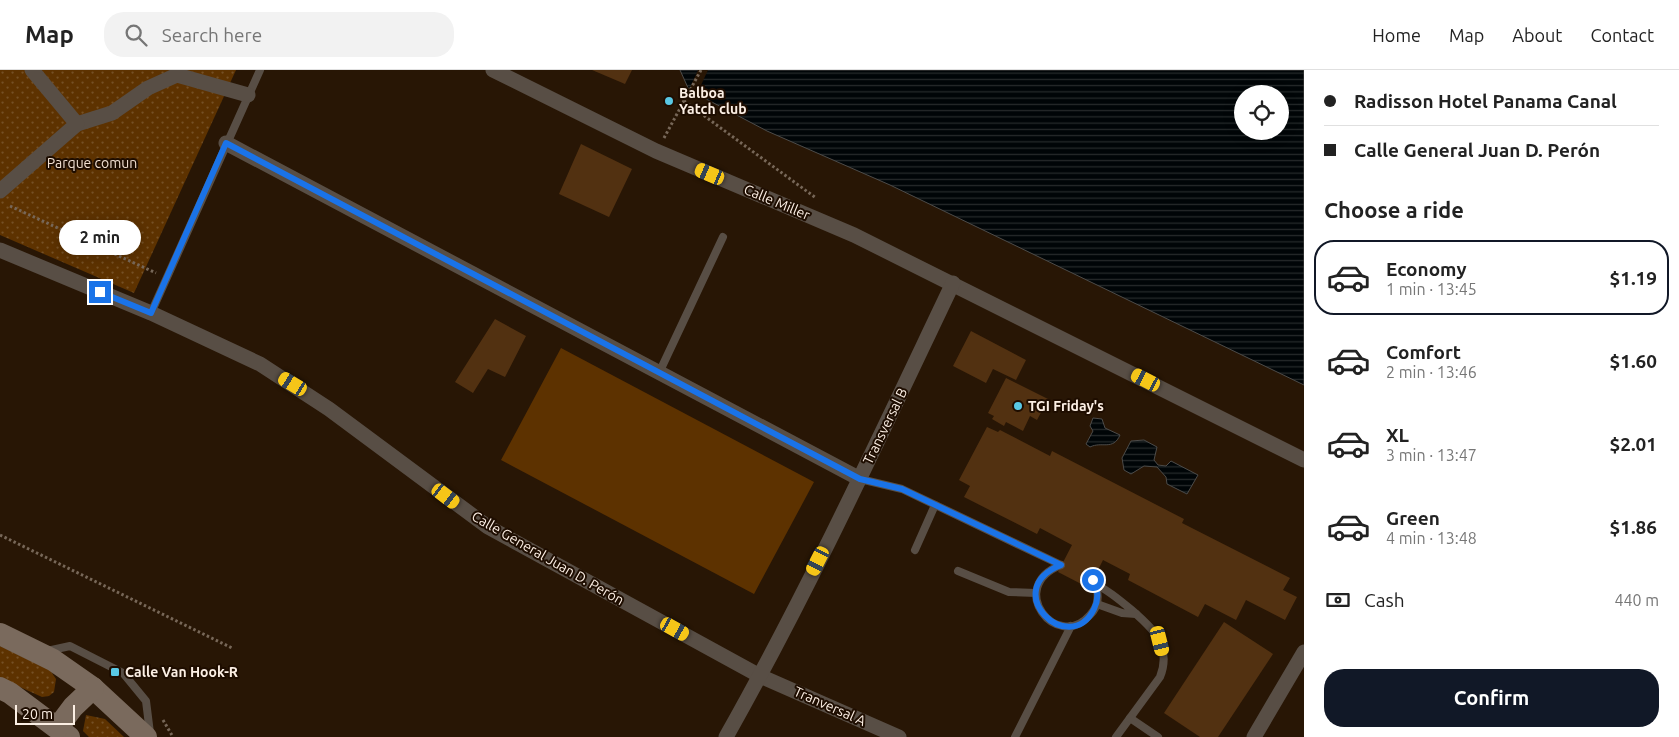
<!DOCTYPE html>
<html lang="en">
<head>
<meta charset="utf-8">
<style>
	:root { --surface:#fff; --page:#f2f2f2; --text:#222; --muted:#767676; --line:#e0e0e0; --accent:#111827 }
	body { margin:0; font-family:Ubuntu,sans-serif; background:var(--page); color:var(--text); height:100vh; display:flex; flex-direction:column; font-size:19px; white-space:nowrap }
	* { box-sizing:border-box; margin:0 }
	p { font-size:16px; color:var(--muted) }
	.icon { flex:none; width:28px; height:28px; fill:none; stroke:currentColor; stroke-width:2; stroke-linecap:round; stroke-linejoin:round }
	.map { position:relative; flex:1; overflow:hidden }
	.drawer { display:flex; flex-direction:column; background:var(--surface); width:375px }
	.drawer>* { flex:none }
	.hud { display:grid; align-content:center; height:110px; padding:0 20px; background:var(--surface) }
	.fabs { position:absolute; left:1234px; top:15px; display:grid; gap:10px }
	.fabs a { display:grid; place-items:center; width:55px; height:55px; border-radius:50%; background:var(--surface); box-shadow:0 2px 12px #0003; font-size:25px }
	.scale { position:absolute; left:15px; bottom:12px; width:60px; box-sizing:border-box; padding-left:5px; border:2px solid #fcefe4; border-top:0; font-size:14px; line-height:18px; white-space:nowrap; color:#fcefe4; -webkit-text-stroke:4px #1e0d00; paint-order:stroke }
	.end { position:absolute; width:22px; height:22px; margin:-11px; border:6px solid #1a73e8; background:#fff; box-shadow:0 0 0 2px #fff }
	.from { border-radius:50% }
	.bubble { position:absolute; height:35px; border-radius:18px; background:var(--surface); box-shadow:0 2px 12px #0003; font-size:16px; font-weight:600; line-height:35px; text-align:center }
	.car { position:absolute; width:15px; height:30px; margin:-15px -8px; border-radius:6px; box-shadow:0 0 4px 1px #0007; background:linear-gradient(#f5c518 24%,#345 0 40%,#f5c518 0 76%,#345 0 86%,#f5c518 0) }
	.hud b { display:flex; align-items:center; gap:18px; height:48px; font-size:19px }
	.hud b+b { border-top:1px solid var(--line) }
	.hud i { width:12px; height:12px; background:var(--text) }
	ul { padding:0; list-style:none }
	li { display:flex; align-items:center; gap:15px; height:75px; margin:0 10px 8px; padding:0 10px; border:2px solid transparent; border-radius:20px }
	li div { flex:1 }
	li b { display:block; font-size:19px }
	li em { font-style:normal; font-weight:600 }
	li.current { border-color:var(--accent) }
	li>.icon { width:45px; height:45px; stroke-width:1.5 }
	h2 { padding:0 20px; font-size:22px; line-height:60px }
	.pay { display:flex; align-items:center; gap:12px; height:55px; padding:0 20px; font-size:19px }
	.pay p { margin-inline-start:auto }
	.primary-button { display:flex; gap:10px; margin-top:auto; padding:10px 20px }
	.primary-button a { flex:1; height:58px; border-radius:20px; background:var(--accent); color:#fff; font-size:20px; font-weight:600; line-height:58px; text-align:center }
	header { display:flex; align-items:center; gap:30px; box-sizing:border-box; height:70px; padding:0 25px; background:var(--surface); border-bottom:1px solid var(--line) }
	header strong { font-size:24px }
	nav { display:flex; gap:28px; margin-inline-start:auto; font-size:18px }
	.search { width:350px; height:45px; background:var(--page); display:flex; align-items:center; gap:12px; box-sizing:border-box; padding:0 18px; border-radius:20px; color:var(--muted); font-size:19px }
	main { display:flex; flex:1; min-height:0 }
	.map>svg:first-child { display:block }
	.park { fill:url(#park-dots) }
	.garden { fill:#5d3200 }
	.water { fill:url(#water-rules); stroke:#4c4b49; fill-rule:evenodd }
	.pier { fill:#281605 }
	.building { fill:#523111 }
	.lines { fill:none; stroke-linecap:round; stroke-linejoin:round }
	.path { stroke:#776758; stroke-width:3; stroke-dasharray:2.5 2.5; stroke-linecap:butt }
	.lane { stroke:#584e45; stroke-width:8 }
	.street { stroke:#584e45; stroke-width:15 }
	.secondary { stroke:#7a6a5d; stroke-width:22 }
	.route { stroke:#1a73e8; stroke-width:6 }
	.poi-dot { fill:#59c8e4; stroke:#1e0d00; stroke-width:2 }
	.labels { text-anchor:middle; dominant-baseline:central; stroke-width:4; stroke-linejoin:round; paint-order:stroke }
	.poi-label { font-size:14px; font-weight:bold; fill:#fcefe4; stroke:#1e0d00; text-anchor:start }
	.park-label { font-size:14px; fill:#f2e0d1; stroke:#1e0d00 }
	.street-label { font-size:14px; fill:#fcefe4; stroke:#1e0d00 }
</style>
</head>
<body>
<header>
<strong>Map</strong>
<div class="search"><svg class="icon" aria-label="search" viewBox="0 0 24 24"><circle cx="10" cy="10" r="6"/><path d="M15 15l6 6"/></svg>Search here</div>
<nav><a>Home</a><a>Map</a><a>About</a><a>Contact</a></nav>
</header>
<main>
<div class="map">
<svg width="1304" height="667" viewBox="0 0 1304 667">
	<defs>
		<pattern id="park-dots" width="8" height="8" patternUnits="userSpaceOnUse" patternTransform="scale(1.25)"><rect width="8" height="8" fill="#5d3200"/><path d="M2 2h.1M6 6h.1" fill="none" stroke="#755025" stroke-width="1.8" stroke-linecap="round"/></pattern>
		<pattern id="water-rules" width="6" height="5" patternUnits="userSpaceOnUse" patternTransform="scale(1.25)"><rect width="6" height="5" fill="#000507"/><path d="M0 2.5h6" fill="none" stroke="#262a2b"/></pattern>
	</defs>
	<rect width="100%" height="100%" fill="#281605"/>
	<g class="park">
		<polygon points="0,0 236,0 134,223 0,165"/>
		<polygon points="0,576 50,600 56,609 54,622 49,626 42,627 0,608"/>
		<polygon points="86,645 105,649 124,667 89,667 83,661"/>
	</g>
	<polygon class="garden" points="561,278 814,412 754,524 501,390"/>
	<g class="water">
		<path d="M680,0h624v315l-414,-200 -123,-54 -78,-41zM1242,24h38v37h-38z"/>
		<path d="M1093,348l9,1 3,9 15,7c-7,16 -18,6 -30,12l-4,-3 7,-13 -3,-5z"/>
		<polygon points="1144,370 1157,377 1154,390 1158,395 1166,396 1171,391 1198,405 1187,424 1167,414 1166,407 1157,397 1144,396 1131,404 1124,400 1122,388 1131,371"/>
	</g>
	<polygon class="pier" points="698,0 708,0 697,24 689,20"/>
	<g class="building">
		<polygon points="592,0 632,0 625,14"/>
		<polygon points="581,74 632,99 609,147 559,124"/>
		<polygon points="495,249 526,266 505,307 488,299 473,323 455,312"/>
		<polygon points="971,261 1026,290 1016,310 993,299 986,313 953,296"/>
		<polygon points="1006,308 1048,329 1037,350 1030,346 1023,361 1006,352 1004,356 992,349 994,346 988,343"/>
		<polygon points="987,357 998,362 1000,360 1050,386 1052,381 1184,449 1182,453 1290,508 1283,520 1297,527 1285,550 1246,530 1236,550 1205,534 1198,547 1128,510 1130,504 1103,490 1089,518 1058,502 1072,475 1040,458 1037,464 964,427 970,416 959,410"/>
		<polygon points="1224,552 1273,584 1218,667 1200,667 1164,643"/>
	</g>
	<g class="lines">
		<g class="path">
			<polyline points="701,0 684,31 816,128"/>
			<polyline points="664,68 684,31"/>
			<polyline points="10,136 156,203"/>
			<polyline points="0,465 232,578"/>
			<polyline points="163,650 173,667"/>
		</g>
		<g class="lane">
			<polyline points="151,243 260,0"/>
			<polyline points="659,303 723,167"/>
			<polyline points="860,409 902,419 1061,495"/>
			<polyline points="915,480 935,435"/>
			<path d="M1061,495c-56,22 -4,88 29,50 9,-9 9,-21 5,-32"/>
			<polyline points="958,501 1009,522 1036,523"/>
			<path d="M1095,514c17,8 59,42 66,59 4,12 4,22 -1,34l-44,60"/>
			<polyline points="1097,534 1122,543 1136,544"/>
			<polyline points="47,581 70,576 123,603 146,631 150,663"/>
			<polyline points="1130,648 1158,667"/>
			<polyline points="1015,667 1071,556"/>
		</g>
		<g class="street">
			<polyline points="493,0 656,81 854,165 1304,390"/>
			<polyline points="77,54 112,43 148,18 177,5 248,25"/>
			<polyline points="226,73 860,409"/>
			<polyline points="0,121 77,54 32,0"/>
			<polyline points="0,180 151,243 260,294 329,339 488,457 760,606 899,667"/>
			<path d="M726,667c83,-147 154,-301 227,-454"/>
			<polyline points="1254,667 1304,582"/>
		</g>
		<g class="secondary">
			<polyline points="0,564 53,590 93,618 146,667"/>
			<polyline points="0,618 10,623 69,667"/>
			<polyline points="58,657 73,637 93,618"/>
		</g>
	</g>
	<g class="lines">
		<path class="route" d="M100,222l51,21 75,-170 634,336 42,10 159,76c-63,25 8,94 33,44 5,-10 4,-20 -1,-29"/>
	</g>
	<g class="poi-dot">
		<circle cx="669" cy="31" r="5"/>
		<circle cx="1018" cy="336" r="5"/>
		<rect x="110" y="597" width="10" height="10" rx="2.5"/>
	</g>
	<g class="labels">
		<g class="poi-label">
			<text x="679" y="23">Balboa<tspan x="679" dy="16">Yatch club</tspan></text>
			<text x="1028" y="336">TGI Friday's</text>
			<text x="125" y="602">Calle Van Hook-R</text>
		</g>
		<g class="park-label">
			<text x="92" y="93">Parque comun</text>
		</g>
		<g class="street-label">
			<text transform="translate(777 132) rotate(23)">Calle Miller</text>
			<text transform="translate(885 356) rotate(-64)">Transversal B</text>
			<text transform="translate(548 488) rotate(30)">Calle General Juan D. Perón</text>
			<text transform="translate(830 636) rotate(24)">Tranversal A</text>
		</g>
	</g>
</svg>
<div class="fabs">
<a><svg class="icon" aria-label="locate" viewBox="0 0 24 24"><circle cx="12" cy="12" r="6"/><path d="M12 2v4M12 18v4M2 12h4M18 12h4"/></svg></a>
</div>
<div class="scale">20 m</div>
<i class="end from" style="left:1093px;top:510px"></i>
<i class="end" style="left:100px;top:222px"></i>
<div class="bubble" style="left:59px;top:150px;width:82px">2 min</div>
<i class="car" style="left:710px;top:104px;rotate:293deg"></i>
<i class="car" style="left:1146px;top:310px;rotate:297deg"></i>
<i class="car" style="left:293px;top:314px;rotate:301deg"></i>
<i class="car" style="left:446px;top:426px;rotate:127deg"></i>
<i class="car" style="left:818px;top:491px;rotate:207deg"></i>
<i class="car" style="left:675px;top:559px;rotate:119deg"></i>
<i class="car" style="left:1160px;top:571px;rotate:166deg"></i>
</div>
<section class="drawer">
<div class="hud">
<b><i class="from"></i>Radisson Hotel Panama Canal</b>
<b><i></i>Calle General Juan D. Perón</b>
</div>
<h2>Choose a ride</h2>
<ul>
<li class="current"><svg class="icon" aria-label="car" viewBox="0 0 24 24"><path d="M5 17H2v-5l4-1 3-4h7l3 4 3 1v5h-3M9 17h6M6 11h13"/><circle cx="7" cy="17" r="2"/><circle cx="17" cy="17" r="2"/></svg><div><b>Economy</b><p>1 min · 13:45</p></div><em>$1.19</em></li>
<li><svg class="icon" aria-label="car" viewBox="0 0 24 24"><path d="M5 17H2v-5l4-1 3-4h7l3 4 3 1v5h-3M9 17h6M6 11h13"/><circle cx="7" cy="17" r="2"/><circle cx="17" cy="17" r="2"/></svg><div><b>Comfort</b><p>2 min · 13:46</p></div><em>$1.60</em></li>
<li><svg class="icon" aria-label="car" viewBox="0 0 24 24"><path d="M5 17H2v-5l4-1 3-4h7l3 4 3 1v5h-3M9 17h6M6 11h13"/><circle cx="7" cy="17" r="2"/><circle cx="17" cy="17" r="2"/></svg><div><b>XL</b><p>3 min · 13:47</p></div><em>$2.01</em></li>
<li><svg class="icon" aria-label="car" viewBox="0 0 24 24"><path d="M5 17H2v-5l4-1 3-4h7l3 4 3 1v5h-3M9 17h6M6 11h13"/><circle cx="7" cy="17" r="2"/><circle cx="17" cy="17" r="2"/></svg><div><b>Green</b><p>4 min · 13:48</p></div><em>$1.86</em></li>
</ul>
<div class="pay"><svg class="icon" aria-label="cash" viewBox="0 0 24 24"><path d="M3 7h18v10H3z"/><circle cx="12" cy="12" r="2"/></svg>Cash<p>440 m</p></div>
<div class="primary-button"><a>Confirm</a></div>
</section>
</main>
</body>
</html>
